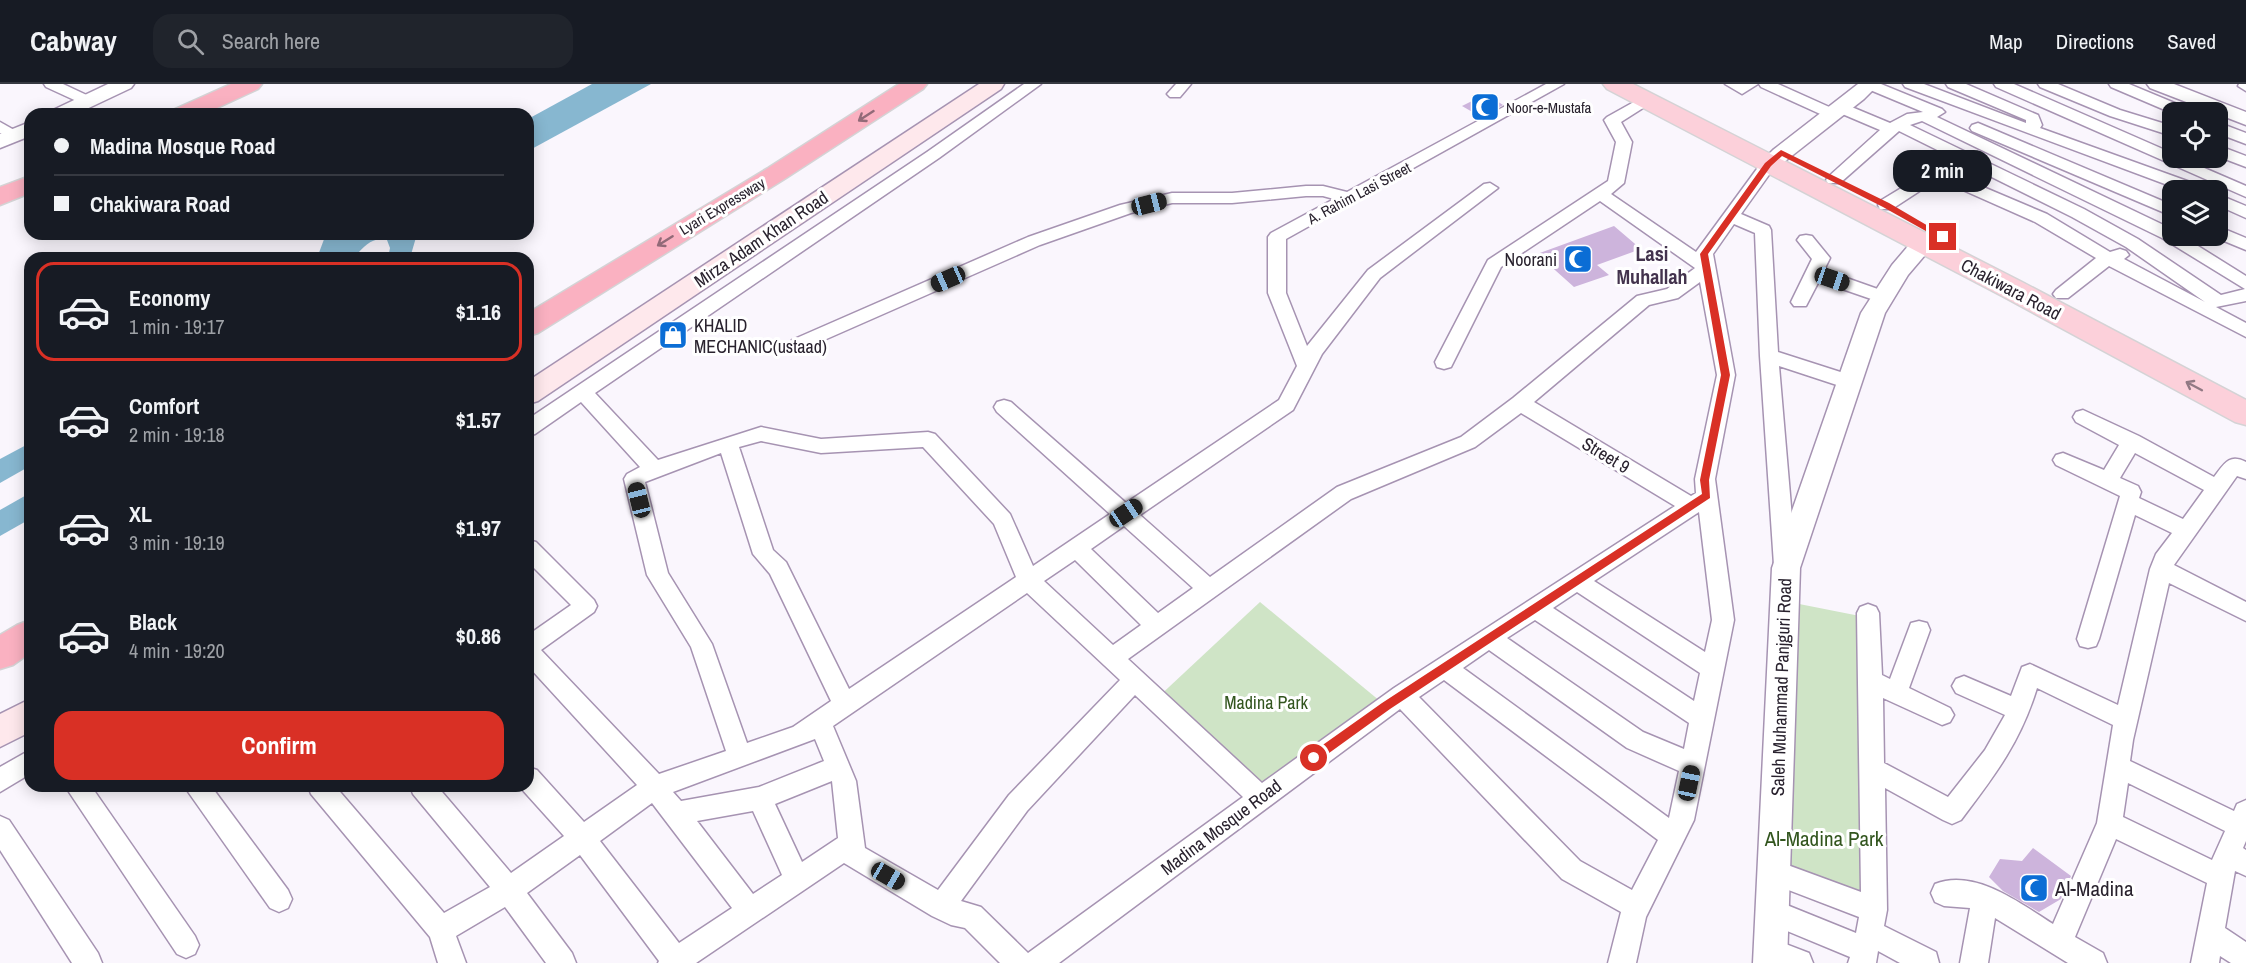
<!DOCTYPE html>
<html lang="en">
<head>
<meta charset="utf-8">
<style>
	:root { --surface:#171b24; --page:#20242c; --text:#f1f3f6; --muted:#9ea1a6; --line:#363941; --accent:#d93025 }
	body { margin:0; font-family:"Archivo Narrow",sans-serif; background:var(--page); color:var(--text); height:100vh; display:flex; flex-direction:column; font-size:22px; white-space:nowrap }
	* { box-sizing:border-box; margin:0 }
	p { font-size:20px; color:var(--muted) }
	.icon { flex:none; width:33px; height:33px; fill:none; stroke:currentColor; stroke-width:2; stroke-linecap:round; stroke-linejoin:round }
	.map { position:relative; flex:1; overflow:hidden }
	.details { position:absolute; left:24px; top:168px; width:510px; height:540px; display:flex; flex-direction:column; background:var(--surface); border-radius:18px; box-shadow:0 3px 15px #0003 }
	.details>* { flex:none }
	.banner { position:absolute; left:24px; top:24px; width:510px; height:132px; border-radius:18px; box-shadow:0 3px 15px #0003; display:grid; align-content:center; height:132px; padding:0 30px; background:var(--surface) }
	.controls { position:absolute; left:2162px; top:18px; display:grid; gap:12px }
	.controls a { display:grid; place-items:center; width:66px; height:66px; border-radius:12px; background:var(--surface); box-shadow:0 3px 15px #0003; font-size:30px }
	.end { position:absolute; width:27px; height:27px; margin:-14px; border:8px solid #d93025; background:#fff; box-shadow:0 0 0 3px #fff }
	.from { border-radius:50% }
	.bubble { position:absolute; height:42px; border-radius:18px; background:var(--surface); box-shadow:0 3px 15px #0003; font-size:20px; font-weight:800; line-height:42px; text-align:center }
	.car { position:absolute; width:18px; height:36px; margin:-18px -9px; border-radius:8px; box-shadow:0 0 4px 2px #0007; background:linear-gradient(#222 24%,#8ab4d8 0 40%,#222 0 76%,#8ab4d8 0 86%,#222 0) }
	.banner b { display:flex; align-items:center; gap:21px; height:57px; font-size:22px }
	.banner b+b { border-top:2px solid var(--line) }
	.banner i { width:15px; height:15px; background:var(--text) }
	ul { padding:10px 0 0; list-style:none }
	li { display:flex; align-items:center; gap:18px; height:99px; margin:0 12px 9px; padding:0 18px; border:3px solid transparent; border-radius:18px }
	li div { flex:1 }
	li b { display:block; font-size:22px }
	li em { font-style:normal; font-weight:800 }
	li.current { border-color:var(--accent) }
	li>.icon { width:54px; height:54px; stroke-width:1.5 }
	.primary-button { display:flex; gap:12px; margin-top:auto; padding:12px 30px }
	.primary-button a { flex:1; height:69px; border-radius:18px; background:var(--accent); color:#fff; font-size:24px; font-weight:800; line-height:69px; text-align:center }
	header { display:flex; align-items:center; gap:36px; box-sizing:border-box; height:84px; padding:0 30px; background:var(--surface); border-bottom:2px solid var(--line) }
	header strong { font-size:28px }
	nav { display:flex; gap:33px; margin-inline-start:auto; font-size:21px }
	.search { width:420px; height:54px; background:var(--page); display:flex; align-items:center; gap:15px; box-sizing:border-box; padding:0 21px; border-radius:18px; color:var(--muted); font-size:22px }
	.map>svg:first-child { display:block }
	.green { fill:#cfe4c6 }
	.water { fill:#87b7d0 }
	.building { fill:#cdb4dc }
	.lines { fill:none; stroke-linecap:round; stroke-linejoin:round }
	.minor-casing { stroke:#a693b2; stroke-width:3 }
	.tertiary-casing { stroke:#a693b2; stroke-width:3 }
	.secondary-casing { stroke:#a693b2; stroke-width:3 }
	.primary-casing { stroke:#d4d3d5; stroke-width:3 }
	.motorway-casing { stroke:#d4d3d5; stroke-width:3 }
	.minor { fill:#fff; fill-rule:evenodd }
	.tertiary { fill:#fff; fill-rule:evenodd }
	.secondary { fill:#fee8ec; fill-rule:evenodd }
	.primary { fill:#fcd0da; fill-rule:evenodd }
	.motorway { fill:#fab1c1; fill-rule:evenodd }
	.oneway { stroke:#926a78 }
	.oneway2 { stroke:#927984 }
	.route { fill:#d93025 }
	.labels { text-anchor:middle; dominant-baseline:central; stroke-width:6; stroke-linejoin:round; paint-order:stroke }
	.far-poi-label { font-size:15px; fill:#29222e; stroke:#fff; text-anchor:start }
	.far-street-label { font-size:15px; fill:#29222e; stroke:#fff }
	.street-label { font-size:18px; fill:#29222e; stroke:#fff }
	.poi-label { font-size:18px; fill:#29222e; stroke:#fff; text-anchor:end }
	.park-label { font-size:18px; fill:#32551e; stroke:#fff }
	.neighbourhood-label { font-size:20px; font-weight:bold; fill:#43334d; stroke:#fff }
	.near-park-label { font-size:21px; fill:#32551e; stroke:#fff }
	.near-poi-label { font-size:21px; fill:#29222e; stroke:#fff; text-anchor:start }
</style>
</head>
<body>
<header>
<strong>Cabway</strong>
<div class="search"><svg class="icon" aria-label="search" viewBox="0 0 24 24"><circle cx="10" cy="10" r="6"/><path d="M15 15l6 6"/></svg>Search here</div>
<nav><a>Map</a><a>Directions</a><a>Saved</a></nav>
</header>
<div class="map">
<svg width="2246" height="879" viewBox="0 0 2246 879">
	<rect width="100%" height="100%" fill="#faf6fd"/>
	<g class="green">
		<polygon points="1784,517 1870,534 1874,825 1774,788"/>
		<polygon points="1260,518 1386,622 1260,713 1154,617"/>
	</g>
	<g class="water">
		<polygon points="592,0 651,0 528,67 528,35"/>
		<path d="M326,150h91l-7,24h-22l2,-10 -3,-8c-15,-4 -24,7 -33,18h-37z"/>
		<polygon points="30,359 30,382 0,399 0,375"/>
		<polygon points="30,409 30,435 0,452 0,426"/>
	</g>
	<g class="building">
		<polygon points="1486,10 1503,21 1481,33 1462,22"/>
		<polygon points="1614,142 1641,165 1597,181 1609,191 1574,203 1537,170"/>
		<polygon points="2033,764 2071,792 2061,815 2039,828 2003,807 1989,793 2000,775 2022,777"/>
	</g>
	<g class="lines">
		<g class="minor-casing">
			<g id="minor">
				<polygon points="44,0 63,0 93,14 96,17 93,20 83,20 46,3"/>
				<path d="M1024,0h17l-102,74 -344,235 63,67 103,-33 60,12 107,-7 7,2 75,80 23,52 77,-52 -113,-102 -3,-5 3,-5 7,-2 7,2 115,101 153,-103 18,-34 -29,-73v-56l3,-4 63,-34 -11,-3h-17l-74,7h-60l-41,10 -91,32 -234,103 -7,2 -7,-2 -2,-4 2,-4 236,-103 92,-32 52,-12h60l74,-7h17l24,6 199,-108h18l-278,155v54l21,53 61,-76 116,-86 6,-1 8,5 -118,90 -58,76 -29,56 -153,105 70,62 127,-90 124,-50 52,-39 124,-102 30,-7 28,-21 -95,-67 -99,66 -50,100 -7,2 -7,-2 -2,-5 53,-102 120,-79 8,-39 -12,-22 3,-3 34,-19h10l3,3 -33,21 11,20 -8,41 -13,11 85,58 66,-90h12l2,3 -35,49 28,12 2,4 7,122 78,25 3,5 -3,5 -7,2 -70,-23 17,199 -3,6 -8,3 -8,-3 -3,-6 -14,-209 -5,-123 -21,-9 -21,30 22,121 -20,104 19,141 -40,200 -48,97 -10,46h-28l13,-51 -59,-33 -162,-170 -341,254h-59l-35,-35 -14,-3 -19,-9 -88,-53 -148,100h-38l1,-2 -79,-106 -53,38 45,60 4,10h-30l-41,-56 -49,29 10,27h-28l-8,-26 -119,-143 -3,-8h27l109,127 46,-26 -77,-93 -3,-8h27l74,87 53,-37 -45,-50h9v-19l9,3 47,52 53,-37 -109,-119v-31l43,-30 -43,-43v-22l8,2 58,58 3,6 -3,6 -53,38 118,124 67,-23 -35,-104 -44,-72 -23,-96 3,-5 13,-7 -59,-65 -46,32 -7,2v-17l399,-267zM1700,198l17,93 -22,104 1,14 -5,3 -157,-94 115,-97 29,-7zM1521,329l154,93 -281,182 -132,95 -134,-124 223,-160 124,-52zM761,357l60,12 102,-6 71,77 22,53 -167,112 -63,-127 -13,-12 -34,-103zM721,369l32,101 17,20 61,127 -38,26 -46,16 -35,-99 -44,-71 -23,-91zM1699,428l13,108 -7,32 -111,-71zM1124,442l69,62 -35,25 -67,-64zM1075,476l66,65 -28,20 -69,-64zM1577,508l123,81 -6,28 -141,-93zM1027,509l93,87 -111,115 -71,95 -73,-42 -9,-67 -23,-55zM1535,536l154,103 -5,26 -41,-17 -136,-94zM1489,566l138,98 52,23 -10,47 -206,-150zM1444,596l214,160 -26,50 -52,-29 -161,-164zM1135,611l108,102 -215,156 -47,-46 -20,-6 66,-90zM815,655l9,22 -65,26 -78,14 -8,-9zM832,697l6,57 -36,24 -27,-58zM652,719l80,105 -53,35 -79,-102zM753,727l29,64 -29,19 -56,-73z"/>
				<polygon points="1176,0 1191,0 1180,13 1170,13 1167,10"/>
				<polygon points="1725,0 1758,0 1742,10"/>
				<path d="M1759,0h19l58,26 1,-5 5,-2 48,20 17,-9 16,-2 -60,-25 -2,-3h20l61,25 3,3 -8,5 235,112v7h10l64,40v25l-30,6 30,16v14l-137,-71 -41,32h-12l-3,-4 3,-4 40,-32 -61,-36 -97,-43 -46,30h-12l-2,-4 2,-4 51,-31h12l104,44 63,38 10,-3 6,2 3,4 -5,4 81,43 -79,-55 -54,-30 -173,-86 -59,52h-12l-2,-3 2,-3 52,-47 -40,-17 2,2 -3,3h-10l-68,-31zM1922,37l240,117 83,51 -24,6 -83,-56 -54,-30 -174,-84z"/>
				<polygon points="1903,0 1924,0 2026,39 2026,36 1948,3 1946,0 1966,0 2038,31 2042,41 2040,44 2201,102 2203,106 2181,106 1905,3"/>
				<polygon points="1994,0 2014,0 2172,69 2172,74 2181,74 2246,102 2246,113 1996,3"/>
				<polygon points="2038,0 2058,0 2120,26 2172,42 2172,52 2110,32 2040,3"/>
				<polygon points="2109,0 2129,0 2189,25 2192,28 2172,29 2111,3"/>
				<polygon points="2246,0 2246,7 2238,2 2239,0"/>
				<polygon points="0,38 23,51 15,56 0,49"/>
				<polygon points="2217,38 2246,49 2246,60 2217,49"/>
				<polygon points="1978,39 2172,121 2172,132 1972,47 1970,44 1972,41"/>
				<polygon points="2217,61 2246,72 2246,83 2217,72"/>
				<polygon points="2217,110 2246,122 2246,134 2217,121"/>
				<polygon points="2217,142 2246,154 2246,166 2212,152 2217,152"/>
				<polygon points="1806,151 1812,152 1830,174 1824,186 1889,209 1892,213 1889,217 1877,217 1819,197 1806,222 1794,222 1791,218 1812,175 1797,156 1800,152"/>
				<path d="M2083,326l56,26 75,41c10,-13 15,-24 32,-15v17l-9,-3 -63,89 72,37v19l-77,-38 -36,157 -3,21 104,50 3,-7 9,-4v41l-3,7 3,2v26l-11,-5 -10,57 21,14v21h-15l-11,-7 -1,7h-28l16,-80 -91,-44 -41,98 28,16 4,10h-39l-73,-45 -7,45h-28l10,-55 -26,-2 -9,-4 -4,-9 4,-9c40,-16 86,20 118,40l44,-101 16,-98 -76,-37c-17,55 -42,87 -76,132l-9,4 -9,-4 -58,-32 2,122 -3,16 52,26 3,11h-39l-22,-12 -2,12h-28l2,-6 -87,-36 -4,-9 4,-9 9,-4 84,34 3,-16 -94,-36 -4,-9 4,-9 9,-3 87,32 -4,-279 3,-6 8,-3 8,3 3,6 3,62 8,4 21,-56 8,-2 8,2 3,7 -21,58 41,20 4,7 -4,7 -8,3 -59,-27 1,65 64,34 37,-47 20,-35 -49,-22 -4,-7 4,-7 8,-3 47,20 11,-29 8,-3 88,41 32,-136 6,-15 16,-21 -37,-18 -36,124 -3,7 -8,2 -8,-2 -3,-7 43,-143 -64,-31 -3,-5 3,-5 7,-2 41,17 15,-25 -43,-23 -3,-5 3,-5zM2135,369l69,37 -21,29 -44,-21 2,-6 -3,-6 -18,-8zM2128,699l97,48 -13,29 -89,-43z"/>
				<polygon points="30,666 30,690 0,708 0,683"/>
				<polygon points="65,702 91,702 195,852 199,861 195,870 186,874 177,870"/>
				<polygon points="184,702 211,702 288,806 292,815 288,824 279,828 270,824"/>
				<polygon points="0,732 9,736 98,869 102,879 72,879 0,766"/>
				<polygon points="1770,854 1809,869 1813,879 1767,879 1761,876 1757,867 1761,858"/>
			</g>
		</g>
		<g class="tertiary-casing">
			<g id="tertiary">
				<polygon points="108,0 134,0 131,4 76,30 50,30 53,26"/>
				<polygon points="1858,0 1879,0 1864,15 1775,85 1768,87 1761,85 1758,81 1773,66"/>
				<polygon points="2147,0 2174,0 2246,28 2246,41 2150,4"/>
				<polygon points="30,38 30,52 0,64 0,50"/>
				<polygon points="1937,143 1945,145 1948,150 1931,164 1908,191 1885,229 1800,484 1787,879 1753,879 1772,484 1861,229 1892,181 1915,154"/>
			</g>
		</g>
		<g class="secondary-casing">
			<g id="secondary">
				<polygon points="979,0 1004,0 1001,5 538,317 528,320 528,297"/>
				<polygon points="30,615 30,648 0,663 0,630"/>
			</g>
		</g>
		<g class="primary-casing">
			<polygon id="primary" points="1603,0 1633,0 2022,198 2246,316 2246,341 2235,338 2002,212 1607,5"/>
		</g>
		<g class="motorway-casing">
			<g id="motorway">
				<polygon points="231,0 262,0 258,5 204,30 172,30 175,25"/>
				<polygon points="899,0 927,0 923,5 786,94 538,249 528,252 528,229 768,84"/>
				<polygon points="30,92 30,109 0,121 0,103"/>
				<polygon points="30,536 30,569 13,581 0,585 0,551 17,541"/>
			</g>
		</g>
		<use href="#minor" class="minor"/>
		<use href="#tertiary" class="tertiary"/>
		<use href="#secondary" class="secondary"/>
		<use href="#primary" class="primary"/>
		<use href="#motorway" class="motorway"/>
	</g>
	<defs><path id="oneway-shaft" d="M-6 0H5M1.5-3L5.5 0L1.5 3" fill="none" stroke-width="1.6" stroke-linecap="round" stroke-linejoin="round" transform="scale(1.5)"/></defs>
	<g class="oneway">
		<use href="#oneway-shaft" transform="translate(866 32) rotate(147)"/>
		<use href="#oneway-shaft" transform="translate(665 157) rotate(148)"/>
	</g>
	<use class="oneway2" href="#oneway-shaft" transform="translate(2194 302) rotate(-152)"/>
	<polygon class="route" points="1781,66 1889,119 1947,153 1940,155 1883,123 1782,72 1771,82 1708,170 1730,291 1709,396 1710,414 1390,625 1318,677 1310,677 1310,670 1382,619 1702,410 1700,396 1721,291 1700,170 1765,79"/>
	<defs>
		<g id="mosque-square" transform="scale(1.5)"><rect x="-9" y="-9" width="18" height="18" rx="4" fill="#0b6dd5" stroke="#fff"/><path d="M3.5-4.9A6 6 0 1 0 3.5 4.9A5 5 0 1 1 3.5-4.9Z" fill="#fff"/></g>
		<g id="shop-square" transform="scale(1.5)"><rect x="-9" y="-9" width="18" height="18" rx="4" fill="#0b6dd5" stroke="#fff"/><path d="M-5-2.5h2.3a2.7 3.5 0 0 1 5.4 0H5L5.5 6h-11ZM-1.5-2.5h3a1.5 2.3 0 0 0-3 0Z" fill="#fff"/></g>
	</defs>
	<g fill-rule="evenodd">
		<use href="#mosque-square" x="1485" y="23"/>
		<use href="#mosque-square" x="1578" y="175"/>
		<use href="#shop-square" x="673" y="251"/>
		<use href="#mosque-square" x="2034" y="804"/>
	</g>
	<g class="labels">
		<g class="far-poi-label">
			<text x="1506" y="23">Noor-e-Mustafa</text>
		</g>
		<g class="far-street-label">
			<text transform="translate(1359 109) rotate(-28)">A. Rahim Lasi Street</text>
			<text transform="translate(722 122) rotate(-31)">Lyari Expressway</text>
		</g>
		<g class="street-label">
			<text transform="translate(761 155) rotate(-34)">Mirza Adam Khan Road</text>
			<text transform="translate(2011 205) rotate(28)">Chakiwara Road</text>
			<text transform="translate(1606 371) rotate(31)">Street 9</text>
			<text transform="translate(1781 603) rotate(-88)">Saleh Muhammad Panjguri Road</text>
			<text transform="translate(1221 743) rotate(-37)">Madina Mosque Road</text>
		</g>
		<g class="poi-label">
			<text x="1557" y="175">Noorani</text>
			<text x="694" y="241" text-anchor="start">KHALID<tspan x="694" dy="21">MECHANIC(ustaad)</tspan></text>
		</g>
		<g class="park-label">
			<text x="1266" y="618">Madina Park</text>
		</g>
		<g class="neighbourhood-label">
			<text x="1652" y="169">Lasi<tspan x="1652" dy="23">Muhallah</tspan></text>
		</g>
		<g class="near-park-label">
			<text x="1824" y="754">Al-Madina Park</text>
		</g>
		<g class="near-poi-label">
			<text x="2055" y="804">Al-Madina</text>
		</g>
	</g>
</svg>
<div class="controls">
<a><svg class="icon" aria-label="locate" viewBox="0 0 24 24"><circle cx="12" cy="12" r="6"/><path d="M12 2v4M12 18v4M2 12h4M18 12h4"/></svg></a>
<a><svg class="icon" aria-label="layers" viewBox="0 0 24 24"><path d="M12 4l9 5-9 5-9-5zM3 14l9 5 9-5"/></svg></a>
</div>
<i class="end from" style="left:1314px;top:674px"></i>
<i class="end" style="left:1943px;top:153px"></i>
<div class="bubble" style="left:1893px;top:66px;width:99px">2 min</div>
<i class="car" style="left:1149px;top:120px;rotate:76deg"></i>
<i class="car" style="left:948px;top:195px;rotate:246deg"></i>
<i class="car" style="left:1832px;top:195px;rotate:109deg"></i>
<i class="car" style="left:639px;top:416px;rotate:346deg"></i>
<i class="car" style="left:1126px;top:429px;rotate:56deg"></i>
<i class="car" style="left:1689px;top:699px;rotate:12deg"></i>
<i class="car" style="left:888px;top:792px;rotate:120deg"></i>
<div class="banner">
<b><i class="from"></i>Madina Mosque Road</b>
<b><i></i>Chakiwara Road</b>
</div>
<section class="details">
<ul>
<li class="current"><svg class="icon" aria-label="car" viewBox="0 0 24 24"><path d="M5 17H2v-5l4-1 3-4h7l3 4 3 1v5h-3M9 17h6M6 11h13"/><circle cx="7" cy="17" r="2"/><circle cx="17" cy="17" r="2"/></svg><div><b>Economy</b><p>1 min · 19:17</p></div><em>$1.16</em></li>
<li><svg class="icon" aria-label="car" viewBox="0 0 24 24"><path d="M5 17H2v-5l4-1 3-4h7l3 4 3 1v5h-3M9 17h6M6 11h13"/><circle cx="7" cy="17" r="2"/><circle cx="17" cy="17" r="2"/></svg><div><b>Comfort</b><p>2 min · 19:18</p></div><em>$1.57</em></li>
<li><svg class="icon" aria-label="car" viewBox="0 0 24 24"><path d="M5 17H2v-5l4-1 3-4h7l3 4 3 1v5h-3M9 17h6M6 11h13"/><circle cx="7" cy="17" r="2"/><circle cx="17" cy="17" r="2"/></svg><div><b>XL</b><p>3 min · 19:19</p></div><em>$1.97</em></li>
<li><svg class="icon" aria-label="car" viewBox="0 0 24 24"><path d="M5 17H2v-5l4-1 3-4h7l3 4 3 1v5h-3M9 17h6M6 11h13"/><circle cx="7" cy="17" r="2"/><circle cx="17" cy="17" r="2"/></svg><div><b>Black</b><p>4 min · 19:20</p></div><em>$0.86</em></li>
</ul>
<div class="primary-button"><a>Confirm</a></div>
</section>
</div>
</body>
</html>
